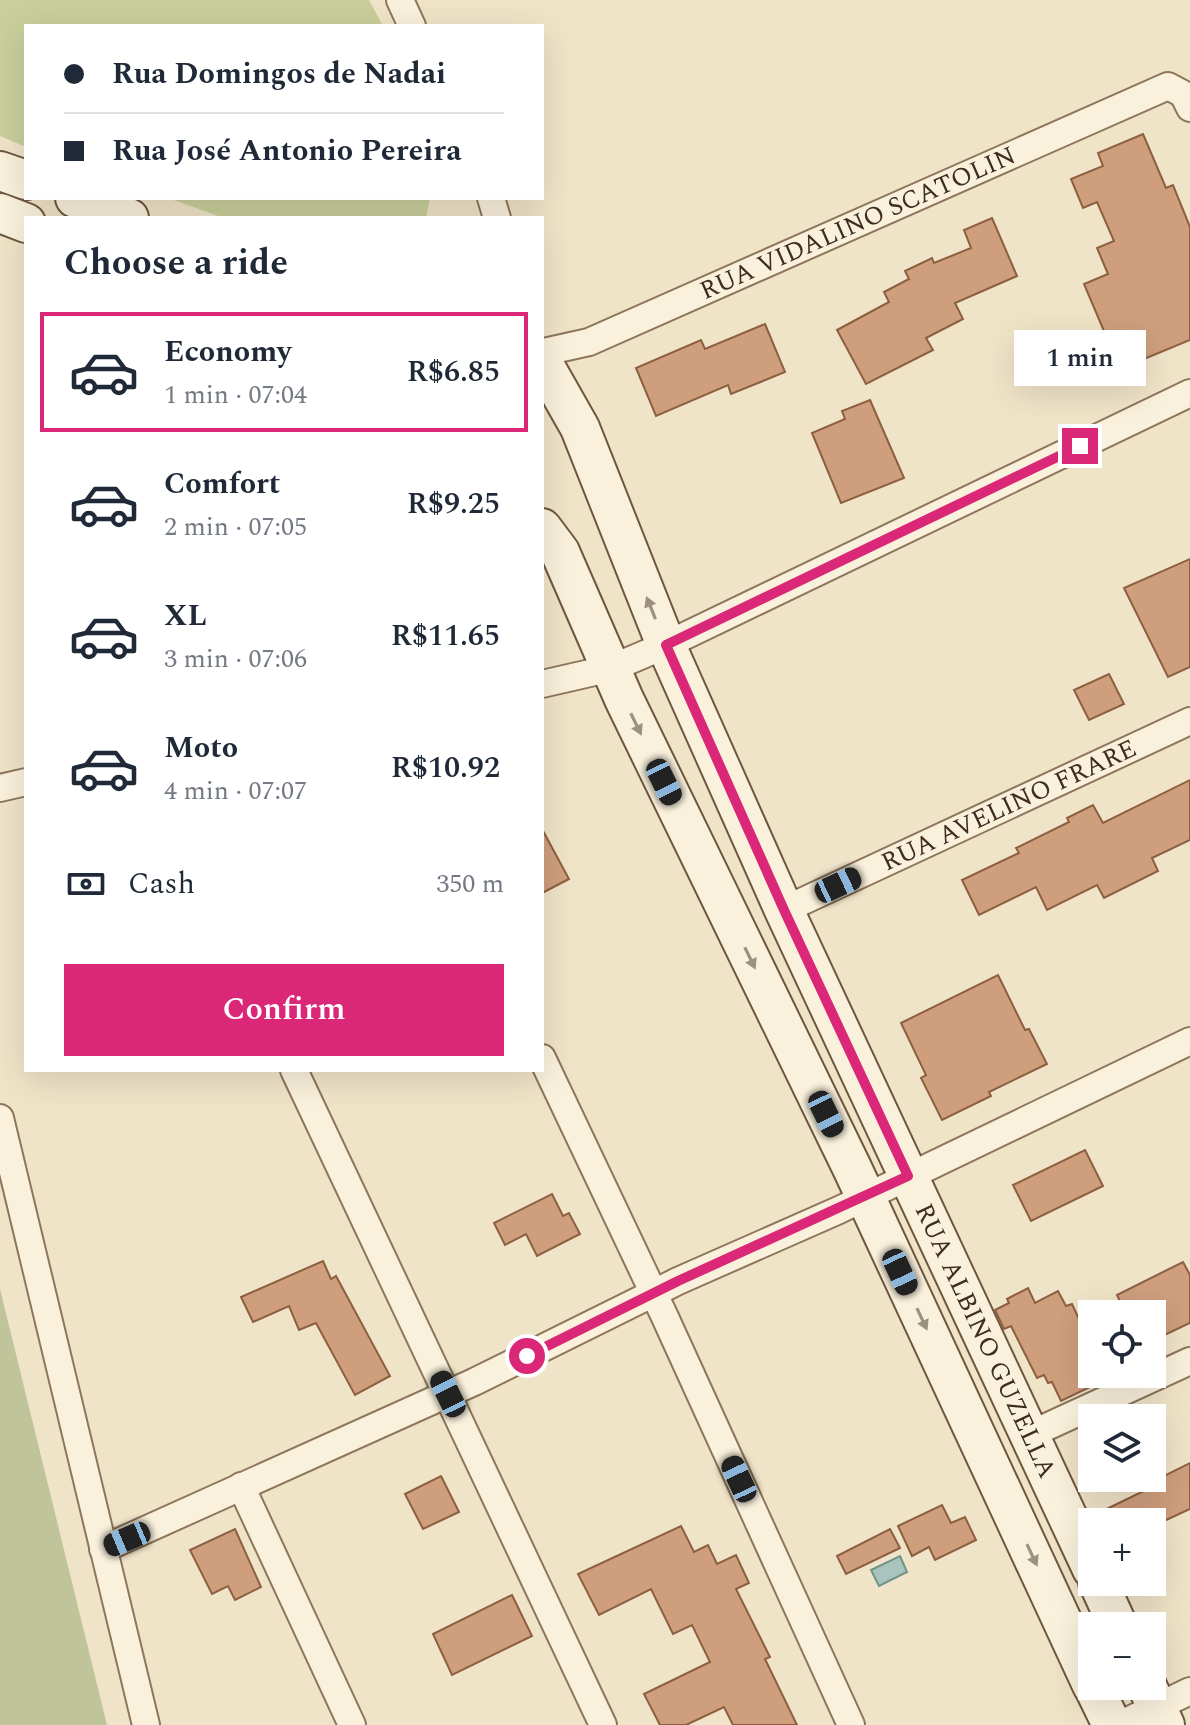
<!DOCTYPE html>
<html lang="en">
<head>
<meta charset="utf-8">
<style>
	:root { --surface:#fff; --page:#f2f2f3; --text:#1f2937; --muted:#747a83; --line:#e0e1e3; --accent:#db2777 }
	body { margin:0; font-family:Spectral,serif; background:var(--page); color:var(--text); height:100vh; display:flex; flex-direction:column; font-size:30px; white-space:nowrap }
	* { box-sizing:border-box; margin:0 }
	p { font-size:26px; color:var(--muted) }
	.icon { flex:none; width:44px; height:44px; fill:none; stroke:currentColor; stroke-width:2; stroke-linecap:round; stroke-linejoin:round }
	.map { position:relative; flex:1; overflow:hidden }
	.side { position:absolute; left:24px; top:216px; width:520px; height:856px; display:flex; flex-direction:column; background:var(--surface); border-radius:0px; box-shadow:0 8px 32px #0002 }
	.side>* { flex:none }
	.hud { position:absolute; left:24px; top:24px; width:520px; height:176px; border-radius:0px; box-shadow:0 8px 32px #0002; display:grid; align-content:center; height:176px; padding:0 40px; background:var(--surface) }
	.tools { position:absolute; left:1078px; top:1300px; display:grid; gap:16px }
	.tools a { display:grid; place-items:center; width:88px; height:88px; border-radius:0px; background:var(--surface); box-shadow:0 8px 32px #0002; font-size:40px }
	.end { position:absolute; width:36px; height:36px; margin:-18px; border:10px solid #db2777; background:#fff; box-shadow:0 0 0 4px #fff }
	.from { border-radius:50% }
	.bubble { position:absolute; height:56px; border-radius:0px; background:var(--surface); box-shadow:0 8px 32px #0002; font-size:26px; font-weight:600; line-height:56px; text-align:center }
	.car { position:absolute; width:24px; height:48px; margin:-24px -12px; border-radius:10px; box-shadow:0 0 6px 2px #0007; background:linear-gradient(#222 24%,#8ab4d8 0 40%,#222 0 76%,#8ab4d8 0 86%,#222 0) }
	.hud b { display:flex; align-items:center; gap:28px; height:76px; font-size:30px }
	.hud b+b { border-top:2px solid var(--line) }
	.hud i { width:20px; height:20px; background:var(--text) }
	ul { padding:0; list-style:none }
	li { display:flex; align-items:center; gap:24px; height:120px; margin:0 16px 12px; padding:0 24px; border:4px solid transparent; border-radius:0px }
	li div { flex:1 }
	li b { display:block; font-size:30px }
	li em { font-style:normal; font-weight:600 }
	li.current { border-color:var(--accent) }
	li>.icon { width:72px; height:72px; stroke-width:1.5 }
	h2 { padding:0 40px; font-size:36px; line-height:96px }
	.pay { display:flex; align-items:center; gap:20px; height:88px; padding:0 40px; font-size:30px }
	.pay p { margin-inline-start:auto }
	.primary-button { display:flex; gap:16px; margin-top:auto; padding:16px 40px }
	.primary-button a { flex:1; height:92px; border-radius:0px; background:var(--accent); color:#fff; font-size:32px; font-weight:600; line-height:92px; text-align:center }
	.map>svg:first-child { display:block }
	.green { fill:#c9cf9b }
	.cemetery { fill:#bfc49a }
	.water { fill:#a9c4bc; stroke:#6f938a; stroke-width:2 }
	.building { fill:#cf9f7d; stroke:#8d5f41; stroke-width:2 }
	.lines { fill:none; stroke-linecap:round; stroke-linejoin:round }
	.street-casing { stroke:#8d765c; stroke-width:30 }
	.secondary-casing { stroke:#6f573f; stroke-width:42 }
	.street { stroke:#faf1dc; stroke-width:26 }
	.secondary { stroke:#faf1dc; stroke-width:38 }
	.oneway { fill:#9c907e }
	.route { stroke:#db2777; stroke-width:10 }
	.labels { text-anchor:middle; dominant-baseline:central; stroke-width:6; stroke-linejoin:round; paint-order:stroke }
	.street-label { font-size:26px; fill:#3d2e20; stroke:#f7eed8 }
</style>
</head>
<body>
<div class="map">
<svg width="1190" height="1725" viewBox="0 0 1190 1725">
	<rect width="100%" height="100%" fill="#f0e4c8"/>
	<g class="green">
		<polygon points="0,0 369,0 383,26 26,26 26,147 0,136"/>
		<polygon points="168,198 430,198 426,218 224,218"/>
	</g>
	<polygon class="cemetery" points="0,1289 107,1725 0,1725"/>
	<polygon class="water" points="900,1556 907,1572 879,1586 871,1570"/>
	<g class="building">
		<polygon points="1143,134 1166,188 1173,185 1190,227 1190,340 1120,369 1084,284 1108,274 1097,248 1114,241 1097,202 1083,208 1071,179 1103,166 1098,153"/>
		<polygon points="992,218 1017,276 955,303 963,319 926,338 933,350 866,384 837,330 889,302 884,292 909,279 905,271 932,258 934,263 971,248 964,230"/>
		<polygon points="765,324 785,372 731,394 728,385 656,416 636,368 701,340 705,349"/>
		<polygon points="870,400 904,478 841,503 812,433 845,419 842,411"/>
		<polygon points="1190,559 1190,667 1168,677 1124,588"/>
		<polygon points="1109,674 1124,704 1089,720 1074,690"/>
		<polygon points="1190,780 1190,840 1152,858 1158,871 1104,898 1097,885 1047,910 1036,887 979,915 962,880 1019,853 1016,848 1069,822 1067,818 1093,805 1103,823"/>
		<polygon points="542,829 569,879 542,893"/>
		<polygon points="998,975 1025,1030 1029,1029 1047,1064 989,1092 991,1096 942,1120 921,1078 926,1075 901,1023"/>
		<polygon points="1085,1150 1103,1186 1031,1221 1013,1185"/>
		<polygon points="552,1194 563,1216 569,1213 580,1234 537,1256 526,1234 505,1245 494,1223"/>
		<polygon points="323,1261 331,1279 336,1276 390,1376 355,1395 316,1323 299,1330 289,1306 253,1322 241,1297"/>
		<polygon points="1183,1262 1190,1275 1190,1323 1152,1341 1152,1314 1126,1314 1117,1295"/>
		<polygon points="1028,1288 1035,1303 1058,1291 1066,1306 1072,1304 1086,1334 1092,1331 1092,1386 1061,1401 1052,1382 1048,1383 1044,1375 1037,1378 1011,1326 1004,1329 995,1310 1009,1303 1007,1299"/>
		<polygon points="1190,1463 1190,1509 1162,1522 1094,1522 1092,1516 1150,1488 1148,1484"/>
		<polygon points="441,1476 459,1512 423,1529 405,1494"/>
		<polygon points="942,1505 951,1523 965,1517 976,1540 935,1560 929,1547 912,1556 898,1526"/>
		<polygon points="681,1526 694,1552 708,1545 717,1564 736,1555 749,1583 736,1589 770,1657 765,1659 797,1725 733,1725 724,1707 686,1725 660,1725 644,1694 710,1662 692,1625 673,1634 651,1589 599,1615 578,1574"/>
		<polygon points="235,1529 261,1587 235,1600 228,1586 212,1594 190,1550"/>
		<polygon points="890,1529 900,1548 846,1574 837,1556"/>
		<polygon points="512,1595 532,1636 452,1675 433,1634"/>
	</g>
	<g class="lines">
		<g class="street-casing">
			<g id="street">
				<polyline points="400,0 412,26"/>
				<polyline points="491,198 497,218"/>
				<path id="s1" d="M544,352l45,-10 579,-256 15,8 7,14"/>
				<polyline points="542,684 612,668 666,645 1190,393"/>
				<polyline points="0,788 26,782"/>
				<path id="s2" d="M784,910l406,-189"/>
				<polyline points="542,1058 664,1315 851,1725"/>
				<polyline points="294,1070 603,1725"/>
				<polyline points="0,1118 146,1725"/>
				<polyline points="1029,1435 1190,1361"/>
				<polyline points="241,1486 352,1725"/>
				<polyline points="103,1549 474,1382 678,1281 839,1210 1190,1041"/>
				<polyline points="1119,1725 1190,1691"/>
			</g>
		</g>
		<g class="secondary-casing">
			<g id="secondary">
				<polyline points="0,171 26,180"/>
				<polyline points="75,198 129,218"/>
				<polyline points="0,213 26,223"/>
				<path id="s3" d="M546,368l34,60 86,217 118,265 308,659"/>
				<polyline points="542,528 560,552 624,699 853,1170 1092,1685"/>
				<polyline points="1098,1582 1118,1626"/>
				<polyline points="1093,1686 1112,1725"/>
				<polyline points="1147,1686 1165,1725"/>
			</g>
		</g>
		<use href="#street" class="street"/>
		<use href="#secondary" class="secondary"/>
	</g>
	<defs><path id="oneway-solid" d="M-6-.8H1V-3.2L6.5 0L1 3.2V.8H-6Z" transform="scale(2)"/></defs>
	<g class="oneway">
		<use href="#oneway-solid" transform="translate(651 608) rotate(-112)"/>
		<use href="#oneway-solid" transform="translate(636 724) rotate(64)"/>
		<use href="#oneway-solid" transform="translate(750 958) rotate(64)"/>
		<use href="#oneway-solid" transform="translate(922 1319) rotate(65)"/>
		<use href="#oneway-solid" transform="translate(1032 1555) rotate(65)"/>
	</g>
	<g class="lines">
		<polyline class="route" points="527,1356 678,1281 908,1176 784,910 666,645 1080,446"/>
	</g>
	<g class="labels">
		<g class="street-label">
			<text stroke="none"><textPath href="#s1" startOffset="340">RUA VIDALINO SCATOLIN</textPath></text>
			<text stroke="none"><textPath href="#s2" startOffset="248">RUA AVELINO FRARE</textPath></text>
			<text stroke="none"><textPath href="#s3" startOffset="1068">RUA ALBINO GUZELLA</textPath></text>
		</g>
	</g>
</svg>
<div class="tools">
<a><svg class="icon" aria-label="locate" viewBox="0 0 24 24"><circle cx="12" cy="12" r="6"/><path d="M12 2v4M12 18v4M2 12h4M18 12h4"/></svg></a>
<a><svg class="icon" aria-label="layers" viewBox="0 0 24 24"><path d="M12 4l9 5-9 5-9-5zM3 14l9 5 9-5"/></svg></a>
<a>+</a>
<a>−</a>
</div>
<i class="end from" style="left:527px;top:1356px"></i>
<i class="end" style="left:1080px;top:446px"></i>
<div class="bubble" style="left:1014px;top:330px;width:132px">1 min</div>
<i class="car" style="left:664px;top:782px;rotate:154deg"></i>
<i class="car" style="left:838px;top:885px;rotate:65deg"></i>
<i class="car" style="left:826px;top:1114px;rotate:154deg"></i>
<i class="car" style="left:900px;top:1272px;rotate:155deg"></i>
<i class="car" style="left:448px;top:1394px;rotate:334deg"></i>
<i class="car" style="left:739px;top:1479px;rotate:335deg"></i>
<i class="car" style="left:127px;top:1539px;rotate:247deg"></i>
<div class="hud">
<b><i class="from"></i>Rua Domingos de Nadai</b>
<b><i></i>Rua José Antonio Pereira</b>
</div>
<section class="side">
<h2>Choose a ride</h2>
<ul>
<li class="current"><svg class="icon" aria-label="car" viewBox="0 0 24 24"><path d="M5 17H2v-5l4-1 3-4h7l3 4 3 1v5h-3M9 17h6M6 11h13"/><circle cx="7" cy="17" r="2"/><circle cx="17" cy="17" r="2"/></svg><div><b>Economy</b><p>1 min · 07:04</p></div><em>R$6.85</em></li>
<li><svg class="icon" aria-label="car" viewBox="0 0 24 24"><path d="M5 17H2v-5l4-1 3-4h7l3 4 3 1v5h-3M9 17h6M6 11h13"/><circle cx="7" cy="17" r="2"/><circle cx="17" cy="17" r="2"/></svg><div><b>Comfort</b><p>2 min · 07:05</p></div><em>R$9.25</em></li>
<li><svg class="icon" aria-label="car" viewBox="0 0 24 24"><path d="M5 17H2v-5l4-1 3-4h7l3 4 3 1v5h-3M9 17h6M6 11h13"/><circle cx="7" cy="17" r="2"/><circle cx="17" cy="17" r="2"/></svg><div><b>XL</b><p>3 min · 07:06</p></div><em>R$11.65</em></li>
<li><svg class="icon" aria-label="car" viewBox="0 0 24 24"><path d="M5 17H2v-5l4-1 3-4h7l3 4 3 1v5h-3M9 17h6M6 11h13"/><circle cx="7" cy="17" r="2"/><circle cx="17" cy="17" r="2"/></svg><div><b>Moto</b><p>4 min · 07:07</p></div><em>R$10.92</em></li>
</ul>
<div class="pay"><svg class="icon" aria-label="cash" viewBox="0 0 24 24"><path d="M3 7h18v10H3z"/><circle cx="12" cy="12" r="2"/></svg>Cash<p>350 m</p></div>
<div class="primary-button"><a>Confirm</a></div>
</section>
</div>
</body>
</html>
